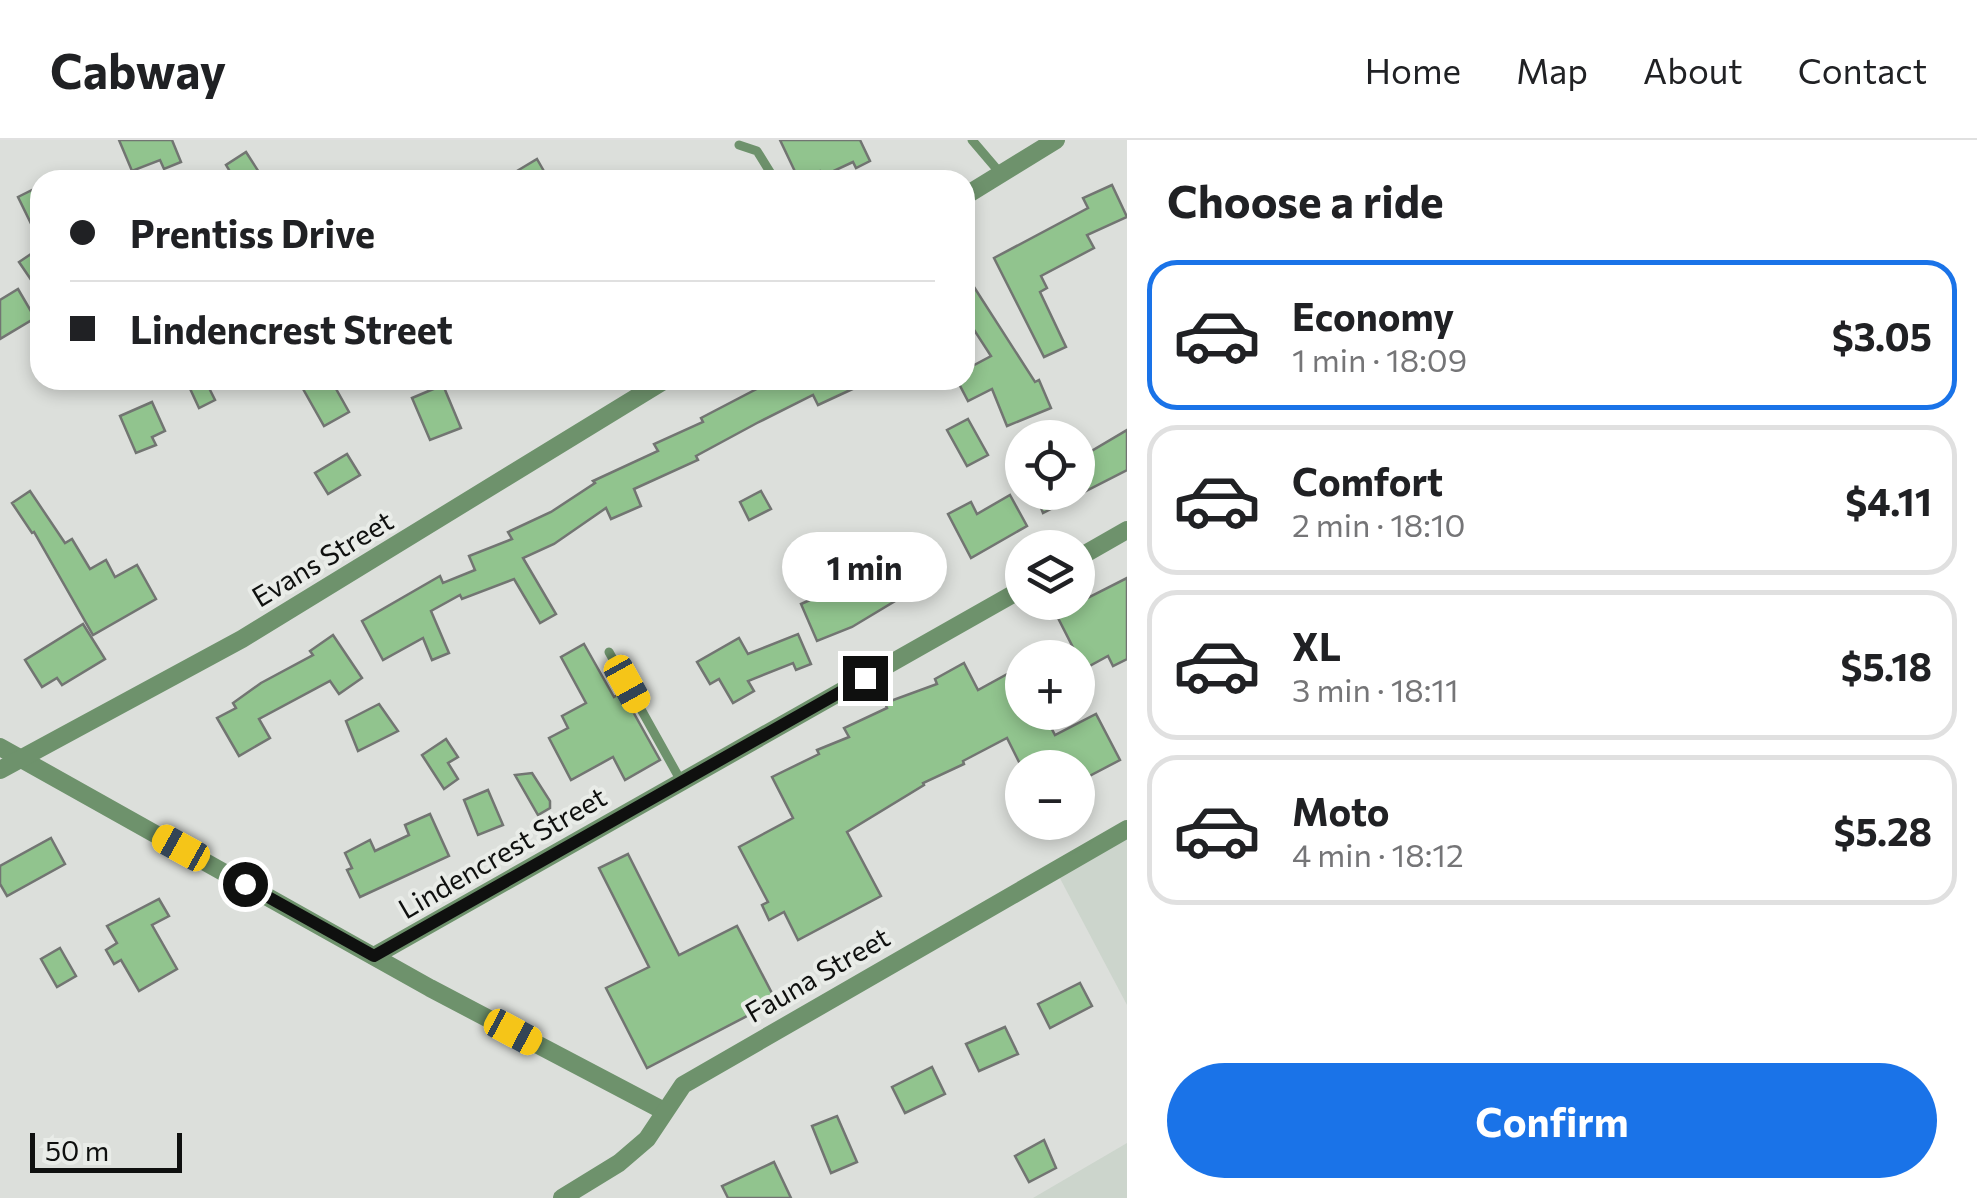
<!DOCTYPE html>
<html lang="en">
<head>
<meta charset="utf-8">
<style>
	:root { --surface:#fff; --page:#f2f2f2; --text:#202124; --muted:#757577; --line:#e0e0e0; --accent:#1a73e8 }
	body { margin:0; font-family:Commissioner,sans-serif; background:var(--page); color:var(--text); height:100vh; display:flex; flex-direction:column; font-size:38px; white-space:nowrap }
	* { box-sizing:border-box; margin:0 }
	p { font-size:32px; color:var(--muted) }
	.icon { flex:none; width:55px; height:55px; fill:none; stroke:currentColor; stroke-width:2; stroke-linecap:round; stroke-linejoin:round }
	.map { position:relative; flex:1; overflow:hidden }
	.details { display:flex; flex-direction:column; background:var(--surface); width:850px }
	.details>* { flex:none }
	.hud { position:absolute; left:30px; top:30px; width:945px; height:220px; border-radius:30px; box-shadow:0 5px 15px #0003; display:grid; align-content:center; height:220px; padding:0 40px; background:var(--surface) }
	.fabs { position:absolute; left:1005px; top:280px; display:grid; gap:20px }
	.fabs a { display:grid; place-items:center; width:90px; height:90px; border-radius:50%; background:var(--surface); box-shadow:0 5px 15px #0003; font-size:50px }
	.scale { position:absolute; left:30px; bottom:25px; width:152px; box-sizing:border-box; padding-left:10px; border:5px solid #0f100f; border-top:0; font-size:28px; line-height:35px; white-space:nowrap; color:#0f100f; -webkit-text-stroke:8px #e9ece8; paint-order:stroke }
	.end { position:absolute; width:45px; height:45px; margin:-22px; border:12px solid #0f100f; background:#fff; box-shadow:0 0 0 5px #fff }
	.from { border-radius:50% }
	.bubble { position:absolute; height:70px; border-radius:35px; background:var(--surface); box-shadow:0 5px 15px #0003; font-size:32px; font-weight:700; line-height:70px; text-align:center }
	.car { position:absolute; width:30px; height:60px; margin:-30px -15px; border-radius:12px; box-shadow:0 0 8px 2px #0007; background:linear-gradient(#f5c518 24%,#345 0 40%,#f5c518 0 76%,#345 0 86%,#f5c518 0) }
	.hud b { display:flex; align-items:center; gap:35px; height:95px; font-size:38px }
	.hud b+b { border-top:2px solid var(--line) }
	.hud i { width:25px; height:25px; background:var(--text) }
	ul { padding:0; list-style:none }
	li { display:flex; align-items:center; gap:30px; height:150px; margin:0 20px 15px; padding:0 20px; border:5px solid var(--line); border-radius:30px }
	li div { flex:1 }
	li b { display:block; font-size:38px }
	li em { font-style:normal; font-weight:700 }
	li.on { border-color:var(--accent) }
	li>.icon { width:90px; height:90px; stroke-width:1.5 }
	h2 { padding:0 40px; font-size:45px; line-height:120px }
	.cta { display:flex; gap:20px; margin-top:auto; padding:20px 40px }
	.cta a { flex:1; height:115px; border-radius:60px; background:var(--accent); color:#fff; font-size:40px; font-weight:700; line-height:115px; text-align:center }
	header { display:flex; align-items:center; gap:60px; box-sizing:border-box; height:140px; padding:0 50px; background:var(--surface); border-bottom:2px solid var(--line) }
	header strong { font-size:48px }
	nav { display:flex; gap:55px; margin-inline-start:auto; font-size:35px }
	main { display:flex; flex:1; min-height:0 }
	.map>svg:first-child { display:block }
	.built { fill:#ccd5cc }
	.building { fill:#91c48e; stroke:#727572; stroke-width:2.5 }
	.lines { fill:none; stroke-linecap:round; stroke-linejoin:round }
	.lane { stroke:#6e926c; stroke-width:9 }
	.street { stroke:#6e926c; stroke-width:18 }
	.route { stroke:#0f100f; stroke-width:12 }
	.labels { text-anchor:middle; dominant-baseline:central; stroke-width:8; stroke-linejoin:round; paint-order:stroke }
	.street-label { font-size:28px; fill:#0f100f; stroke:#e9ece8 }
</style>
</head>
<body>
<header>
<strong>Cabway</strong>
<nav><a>Home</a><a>Map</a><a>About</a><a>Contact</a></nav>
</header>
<main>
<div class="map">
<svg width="1127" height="1058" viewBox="0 0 1127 1058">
	<rect width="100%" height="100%" fill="#dcdfdb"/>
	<g class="built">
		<polygon points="1127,689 1127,865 1055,729"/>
		<polygon points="1127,1003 1127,1058 1033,1058"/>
	</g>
	<g class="building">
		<polygon points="119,0 172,0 181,22 164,29 160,20 132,31"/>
		<polygon points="780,0 860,0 870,21 856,28 853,22 823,36 820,31 799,40"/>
		<polygon points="246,12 264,40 235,40 226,25"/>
		<polygon points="537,19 549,40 502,40"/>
		<polygon points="1112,45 1127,77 1087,95 1094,108 1041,136 1047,148 1040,152 1066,207 1044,217 994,118 1088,68 1083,58"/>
		<polygon points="40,46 40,102 18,57"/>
		<polygon points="40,108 40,153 19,122"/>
		<polygon points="965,133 1035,242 1039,240 1051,268 1007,286 992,249 968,261 957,240 965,240 965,230 991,216 965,176"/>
		<polygon points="18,149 35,178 0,199 0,160"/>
		<polygon points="186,240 205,240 215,260 199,268"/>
		<polygon points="298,240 331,240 349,272 324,286"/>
		<polygon points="774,240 872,240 818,265 813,255 757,283 696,316 698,320 634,349 641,366 611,379 606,368 554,404 523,418 556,474 540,483 514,439 462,459 460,455 431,471 449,513 432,520 423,498 383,520 362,481 440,436 443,443 475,430 469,416 512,399 508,392 551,372 595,343 593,341 658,311 654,304 703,282 701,278"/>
		<polygon points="443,245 461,288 430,300 412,258"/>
		<polygon points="152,262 165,291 152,297 156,305 136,313 120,276"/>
		<polygon points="968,279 988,315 967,326 947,290"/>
		<polygon points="1127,290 1127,330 1043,373 1035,352 1078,352 1078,319"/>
		<polygon points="347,314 360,335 328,354 315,333"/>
		<polygon points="30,351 65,403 72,399 90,429 106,420 115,437 137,425 156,459 93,495 34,392 32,393 12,363"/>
		<polygon points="761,351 771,369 749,380 740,362"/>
		<polygon points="1010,355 1027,386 971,418 948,374 971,362 977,374"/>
		<polygon points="925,405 939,437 893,458 895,461 852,487 817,501 801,464 837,448 841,458 902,424 899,416"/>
		<polygon points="1127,438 1127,519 1113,526 1108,516 1084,529 1056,474"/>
		<polygon points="83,484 105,519 62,545 57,538 42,547 25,520"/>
		<polygon points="798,494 811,524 796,530 793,523 748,541 754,551 733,563 719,539 710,544 697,522 739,498 748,514"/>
		<polygon points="333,495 362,538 339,554 330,541 259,579 270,598 239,616 217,578 236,568 233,563 261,543 313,515 310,511"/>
		<polygon points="584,504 614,557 622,552 660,620 625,640 613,617 571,640 549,598 568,588 562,576 586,563 561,517"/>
		<polygon points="964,523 978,550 1022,526 1022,572 1043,572 1055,595 1096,574 1120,620 1078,642 1078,628 1022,628 1007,598 963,621 964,624 923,643 924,645 847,692 881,756 798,800 784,772 769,780 762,765 768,762 739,707 793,678 772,637 819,614 817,610 849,597 844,588 887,568 885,563 937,544 935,539"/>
		<polygon points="379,564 398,591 358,611 346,581"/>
		<polygon points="446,599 458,617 448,623 458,639 444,649 422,615"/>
		<polygon points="532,633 550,661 550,668 538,675 515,635"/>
		<polygon points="488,650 503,685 478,695 464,660"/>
		<polygon points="430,674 449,716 360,757 347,730 352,728 345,713 370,700 375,711 409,695 405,685"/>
		<polygon points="51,698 65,724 7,756 0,744 0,726"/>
		<polygon points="628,714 679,815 737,786 776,861 647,928 606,848 649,827 599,728"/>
		<polygon points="159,759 169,776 152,785 177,829 139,851 121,820 114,824 106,810 117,803 107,786"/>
		<polygon points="60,808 76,836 57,847 41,819"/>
		<polygon points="1080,843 1092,866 1050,888 1038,864"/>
		<polygon points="1005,887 1018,914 979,931 966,904"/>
		<polygon points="932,927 945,954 905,973 892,947"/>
		<polygon points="837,976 857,1022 831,1033 812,986"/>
		<polygon points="1044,1000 1056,1028 1029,1042 1015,1016"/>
		<polygon points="774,1022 791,1058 728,1058 722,1046"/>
	</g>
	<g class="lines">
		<g class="lane">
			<polyline points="972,0 1001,34"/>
			<polyline points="739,5 757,11 775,40"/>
			<polyline points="609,512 681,641"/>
		</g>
		<g class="street">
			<polyline points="965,56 1056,0"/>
			<polyline points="1078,418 1127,390"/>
			<polyline points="0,607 430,848 664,971"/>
			<polyline points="0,630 242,499 665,240"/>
			<polyline points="374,816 1022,449"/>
			<polyline points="562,1058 619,1023 647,999 683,945 1127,689"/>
		</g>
	</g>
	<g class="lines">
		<polyline class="route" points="245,744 374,816 865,538"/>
	</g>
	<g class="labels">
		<g class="street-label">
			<text transform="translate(322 418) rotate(-31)">Evans Street</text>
			<text transform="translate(502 712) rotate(-30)">Lindencrest Street</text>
			<text transform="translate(817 834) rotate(-30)">Fauna Street</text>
		</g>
	</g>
</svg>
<div class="fabs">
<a><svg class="icon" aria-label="locate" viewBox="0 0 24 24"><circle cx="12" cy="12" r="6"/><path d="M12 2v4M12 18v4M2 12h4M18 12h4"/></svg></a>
<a><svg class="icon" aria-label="layers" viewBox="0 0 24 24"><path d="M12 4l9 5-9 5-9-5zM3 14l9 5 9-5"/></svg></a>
<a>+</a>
<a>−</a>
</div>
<div class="scale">50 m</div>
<i class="end from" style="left:245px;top:744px"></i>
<i class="end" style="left:865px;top:538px"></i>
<div class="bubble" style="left:782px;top:392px;width:165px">1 min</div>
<i class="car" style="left:627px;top:544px;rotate:151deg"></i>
<i class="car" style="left:181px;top:708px;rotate:299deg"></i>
<i class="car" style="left:513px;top:892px;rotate:118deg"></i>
<div class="hud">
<b><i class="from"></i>Prentiss Drive</b>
<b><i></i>Lindencrest Street</b>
</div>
</div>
<section class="details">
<h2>Choose a ride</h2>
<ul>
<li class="on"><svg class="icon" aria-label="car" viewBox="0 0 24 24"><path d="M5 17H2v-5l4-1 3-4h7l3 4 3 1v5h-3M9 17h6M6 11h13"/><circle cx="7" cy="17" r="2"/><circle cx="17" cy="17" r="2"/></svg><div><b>Economy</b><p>1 min · 18:09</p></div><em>$3.05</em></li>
<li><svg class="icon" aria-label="car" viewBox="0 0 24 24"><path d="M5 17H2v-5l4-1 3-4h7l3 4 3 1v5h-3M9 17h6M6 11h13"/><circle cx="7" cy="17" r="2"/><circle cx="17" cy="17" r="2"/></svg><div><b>Comfort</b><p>2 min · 18:10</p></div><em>$4.11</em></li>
<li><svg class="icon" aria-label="car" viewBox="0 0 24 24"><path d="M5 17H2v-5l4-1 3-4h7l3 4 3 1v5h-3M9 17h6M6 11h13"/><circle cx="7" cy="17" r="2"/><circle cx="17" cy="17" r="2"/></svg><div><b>XL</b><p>3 min · 18:11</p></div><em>$5.18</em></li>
<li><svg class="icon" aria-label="car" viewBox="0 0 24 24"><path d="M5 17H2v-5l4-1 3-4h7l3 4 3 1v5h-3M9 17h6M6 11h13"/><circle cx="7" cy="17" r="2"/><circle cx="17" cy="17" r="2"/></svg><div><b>Moto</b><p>4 min · 18:12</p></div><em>$5.28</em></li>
</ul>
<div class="cta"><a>Confirm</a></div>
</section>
</main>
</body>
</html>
